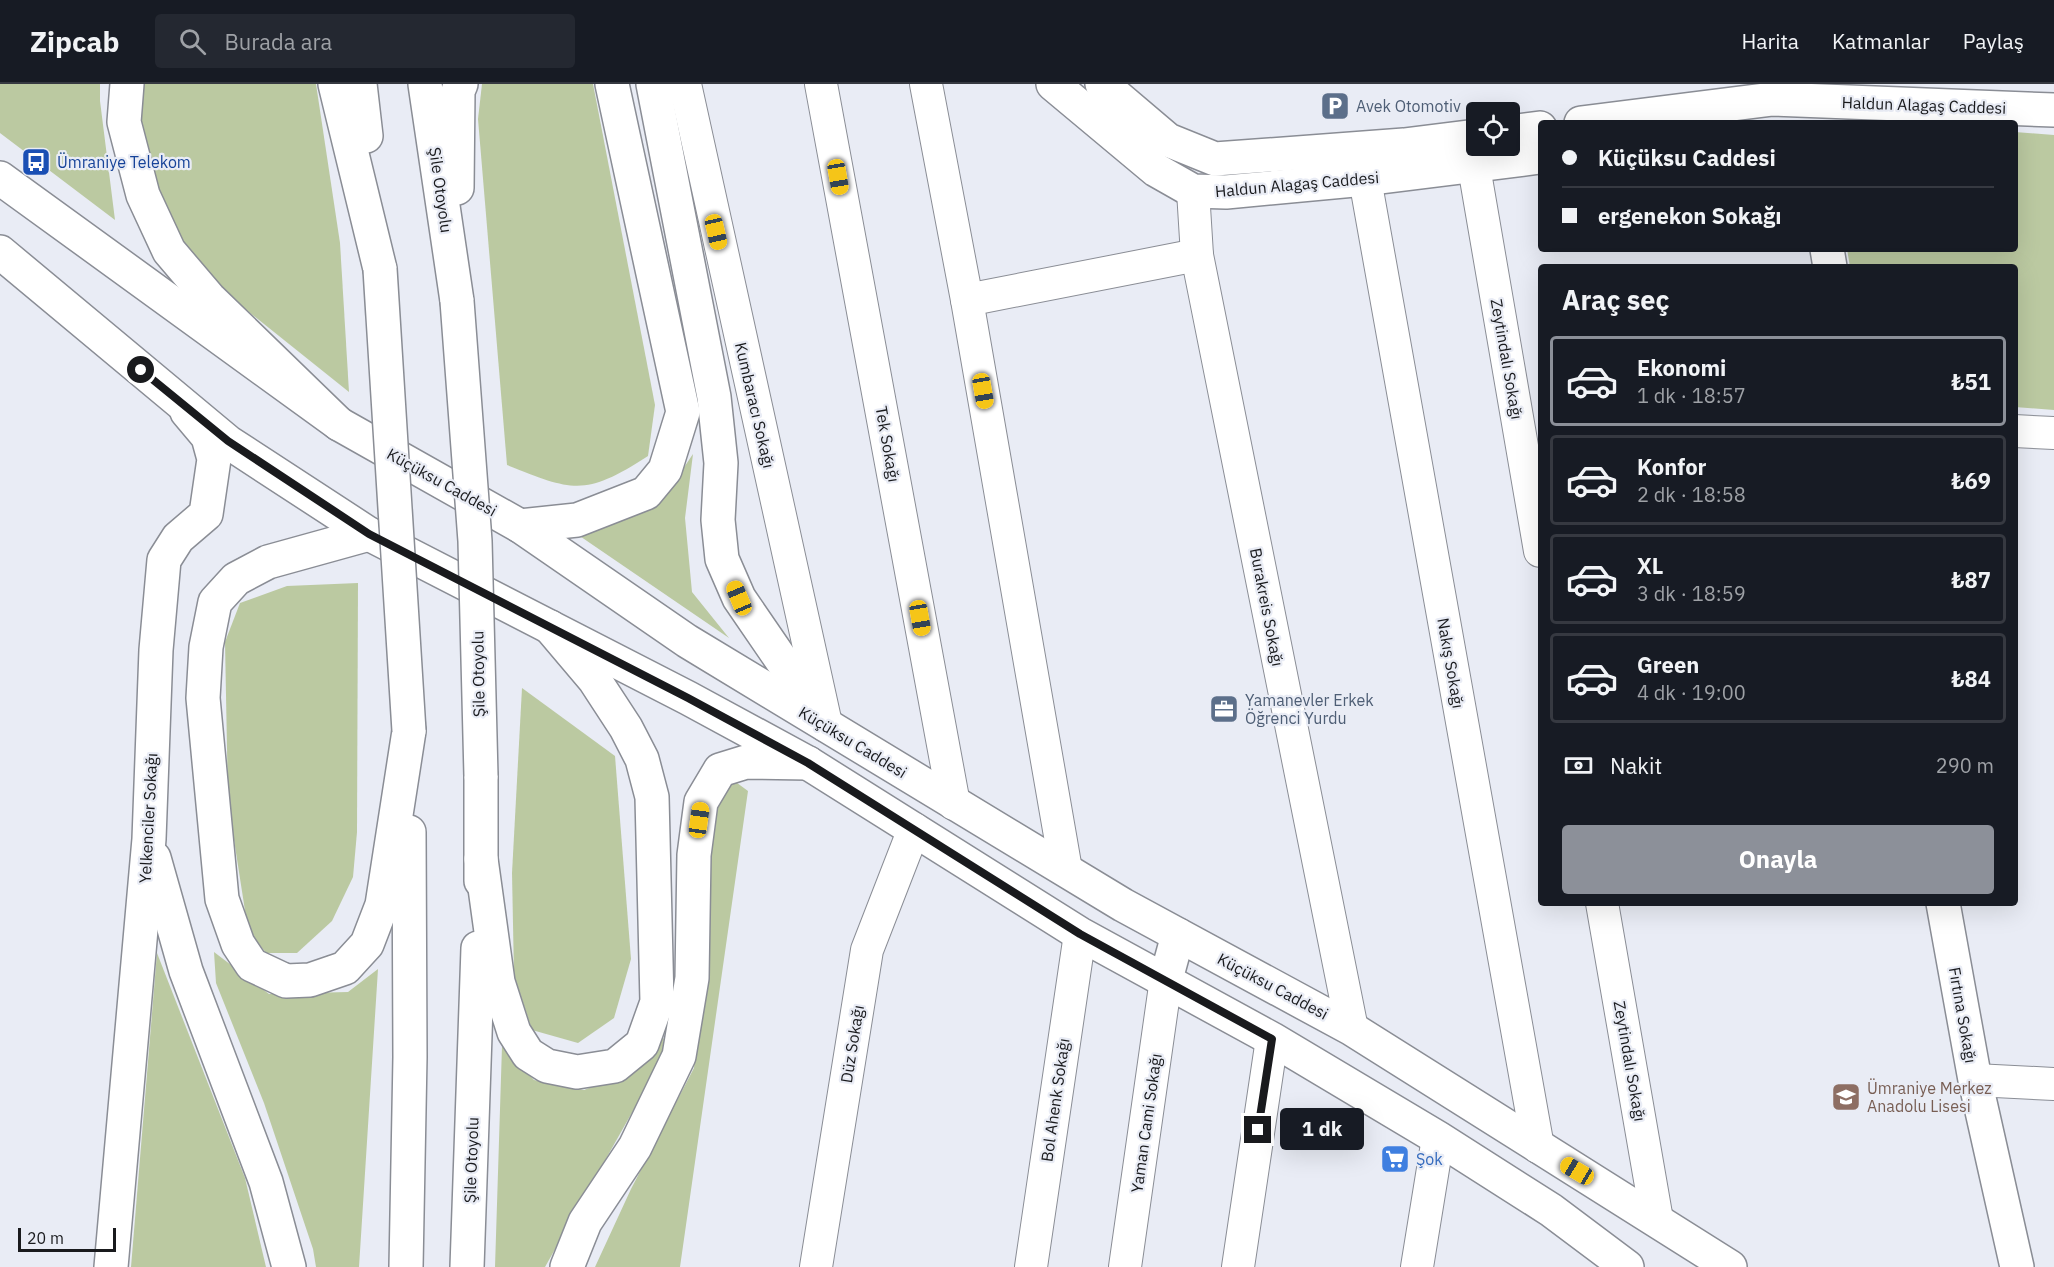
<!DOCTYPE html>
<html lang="tr">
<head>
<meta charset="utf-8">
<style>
	:root { --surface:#171b24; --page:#242831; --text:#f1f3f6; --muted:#9ea1a6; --line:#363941; --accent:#8c9099 }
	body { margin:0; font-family:"IBM Plex Sans",sans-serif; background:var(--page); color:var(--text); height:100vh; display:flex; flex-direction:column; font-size:22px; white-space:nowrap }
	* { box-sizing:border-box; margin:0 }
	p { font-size:20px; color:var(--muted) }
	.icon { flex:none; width:33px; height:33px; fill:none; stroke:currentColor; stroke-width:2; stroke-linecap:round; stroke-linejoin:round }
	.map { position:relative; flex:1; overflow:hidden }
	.details { position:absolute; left:1538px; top:180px; width:480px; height:642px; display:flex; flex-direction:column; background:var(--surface); border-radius:6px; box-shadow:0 6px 24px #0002 }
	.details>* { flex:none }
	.banner { position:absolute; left:1538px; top:36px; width:480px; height:132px; border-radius:6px; box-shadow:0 6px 24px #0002; display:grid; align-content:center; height:132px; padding:0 24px; background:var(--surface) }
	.tools { position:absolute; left:1466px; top:18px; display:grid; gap:12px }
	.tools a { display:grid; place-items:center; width:54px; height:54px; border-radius:6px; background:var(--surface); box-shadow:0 6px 24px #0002; font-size:30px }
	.scale { position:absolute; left:18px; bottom:15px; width:98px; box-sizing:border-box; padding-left:6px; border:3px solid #191a1d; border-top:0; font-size:16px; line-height:21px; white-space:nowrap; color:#191a1d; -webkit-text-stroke:4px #e9ecf5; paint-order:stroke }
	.end { position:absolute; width:27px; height:27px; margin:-14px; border:8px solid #191a1d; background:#fff; box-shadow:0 0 0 3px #fff }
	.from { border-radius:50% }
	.bubble { position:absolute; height:42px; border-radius:6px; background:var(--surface); box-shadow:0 6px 24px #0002; font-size:20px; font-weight:700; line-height:42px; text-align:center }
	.car { position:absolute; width:18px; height:36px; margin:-18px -9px; border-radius:8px; box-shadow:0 0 4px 2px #0007; background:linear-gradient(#f5c518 24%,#345 0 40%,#f5c518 0 76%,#345 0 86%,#f5c518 0) }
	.banner b { display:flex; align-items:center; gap:21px; height:57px; font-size:22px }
	.banner b+b { border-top:2px solid var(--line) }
	.banner i { width:15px; height:15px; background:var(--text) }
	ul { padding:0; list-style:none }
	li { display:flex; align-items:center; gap:18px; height:90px; margin:0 12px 9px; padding:0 12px; border:3px solid var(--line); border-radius:6px }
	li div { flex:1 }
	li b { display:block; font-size:22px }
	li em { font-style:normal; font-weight:700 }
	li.selected { border-color:var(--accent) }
	li>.icon { width:54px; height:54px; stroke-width:1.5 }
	h2 { padding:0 24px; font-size:27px; line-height:72px }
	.pay { display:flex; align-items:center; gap:15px; height:66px; padding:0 24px; font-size:22px }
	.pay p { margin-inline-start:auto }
	.button { display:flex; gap:12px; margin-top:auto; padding:12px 24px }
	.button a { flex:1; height:69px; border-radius:6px; background:var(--accent); color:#fff; font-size:24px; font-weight:700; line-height:69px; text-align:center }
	header { display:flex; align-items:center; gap:36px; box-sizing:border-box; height:84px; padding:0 30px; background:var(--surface); border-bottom:2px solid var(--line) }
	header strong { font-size:28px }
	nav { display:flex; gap:33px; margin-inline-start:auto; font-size:21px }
	.search { width:420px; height:54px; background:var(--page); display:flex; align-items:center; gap:15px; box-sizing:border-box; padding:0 21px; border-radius:6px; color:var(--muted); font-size:22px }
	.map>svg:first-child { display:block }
	.green { fill:#bbc9a1 }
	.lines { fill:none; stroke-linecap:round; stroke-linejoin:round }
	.street-casing { stroke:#8a8d95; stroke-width:34 }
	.secondary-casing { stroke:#8a8d95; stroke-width:36 }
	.primary-casing { stroke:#8a8d95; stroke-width:36 }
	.highway-casing { stroke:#8a8d95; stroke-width:36 }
	.street { stroke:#fff; stroke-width:32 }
	.secondary { stroke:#fff; stroke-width:33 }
	.primary { stroke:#fff; stroke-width:33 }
	.highway { stroke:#fff; stroke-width:33 }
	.highway-bridge-casing { stroke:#8a8d95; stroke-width:36; stroke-linecap:butt }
	.highway-bridge { stroke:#fff; stroke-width:33 }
	.route { stroke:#191a1d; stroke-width:8 }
	.labels { text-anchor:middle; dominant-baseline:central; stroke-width:4.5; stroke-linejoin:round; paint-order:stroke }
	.street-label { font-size:16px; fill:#191a1d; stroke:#e9ecf5 }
	.service-label { font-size:16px; fill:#4e5e75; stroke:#e9ecf5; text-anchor:start }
	.transit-label { font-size:16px; fill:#164399; stroke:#e9ecf5; text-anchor:start }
	.education-label { font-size:16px; fill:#785e54; stroke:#e9ecf5; text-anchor:start }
	.shop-label { font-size:16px; fill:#366cbe; stroke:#e9ecf5; text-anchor:start }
</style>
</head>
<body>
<header>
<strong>Zipcab</strong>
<div class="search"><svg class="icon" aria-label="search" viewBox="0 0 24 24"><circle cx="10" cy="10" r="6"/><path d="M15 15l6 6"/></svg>Burada ara</div>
<nav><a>Harita</a><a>Katmanlar</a><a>Paylaş</a></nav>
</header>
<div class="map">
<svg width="2054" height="1183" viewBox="0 0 2054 1183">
	<rect width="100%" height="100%" fill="#e9ecf5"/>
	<g class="green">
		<polygon points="0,0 100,0 100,17 115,136 0,49"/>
		<polygon points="138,0 316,0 340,159 349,308 195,185 155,96 136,16"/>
		<path d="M482,0h111l62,321 -7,51c-62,40 -74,36 -141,9l-29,-346z"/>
		<polygon points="2015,48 2054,51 2054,326 2015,323 2014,183 1850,183 1847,165 2014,165"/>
		<polygon points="693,370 685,434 692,508 729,554 568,444 664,413"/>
		<polygon points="358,499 357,748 353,793 332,837 297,869 266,869 248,846 228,717 225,558 240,519 287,502"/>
		<polygon points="522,604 615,672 631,875 614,934 578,959 532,946 514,891 512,789"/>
		<polygon points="733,696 748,707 680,1183 595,1183 631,1105 694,984 709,744 717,707"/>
		<polygon points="214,868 269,910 348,908 378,885 359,1183 316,1183 313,1165 264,1019 216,899"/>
		<polygon points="157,869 245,1094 266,1183 131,1183"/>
		<polygon points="664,954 661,977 545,1183 495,1183 502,962 534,996 584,1006 622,991"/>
	</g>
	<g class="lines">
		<g class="street-casing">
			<g id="street">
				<polyline points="685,0 826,640"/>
				<polyline points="821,0 954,720"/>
				<polyline points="926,0 967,216"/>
				<polyline points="1474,83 1540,467"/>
				<polyline points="1365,95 1538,1063"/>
				<polyline points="1193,107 1197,171 1352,945"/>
				<polyline points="2014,347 2054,349"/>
				<polyline points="1066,786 967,216 1197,171"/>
				<polyline points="1602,819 1657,1136"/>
				<polyline points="1975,996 2054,1000"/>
				<polyline points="816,1183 867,866 914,745"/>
				<polyline points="1031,1183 1080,850"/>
				<polyline points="1125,1183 1166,895"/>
				<polyline points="1238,1183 1272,955"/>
				<polyline points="1417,1183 1438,1054"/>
			</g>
		</g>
		<g class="secondary-casing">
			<g id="secondary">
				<polyline points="1053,0 1156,86 1193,107 1226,108 1365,95 1540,73"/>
				<polyline points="1102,0 1168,56 1215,75 1404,61 1476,52"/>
				<polyline points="1581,39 1773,15 2054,26"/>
				<polyline points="1509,48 1540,44"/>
				<polyline points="1827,165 1830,183"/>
				<polyline points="154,774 186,887 266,1098 289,1183"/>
				<polyline points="1943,819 1975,996 2017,1183"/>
				<polyline points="1166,895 1178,851"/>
				<polyline points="111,1183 149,755 156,566 164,476 178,454 206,430 214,375 208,353 187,328"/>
			</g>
		</g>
		<g class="primary-casing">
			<g id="primary">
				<polyline points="0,94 339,340 520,442 687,557 1123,821 1352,945 1730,1183"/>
				<polyline points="0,168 228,358 369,450 688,614 808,679 1080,850 1272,955 1438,1054 1551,1126 1627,1183"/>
			</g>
		</g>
		<g class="highway-casing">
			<g id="highway">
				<polyline points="127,0 124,38 143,111 169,167 209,214 339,340"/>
				<polyline points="335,0 380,185"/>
				<polyline points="360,0 366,52"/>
				<polyline points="425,0 457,217"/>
				<polyline points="653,0 714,313 721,379 718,436 722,475 739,514 826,641"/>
				<polyline points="457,104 458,7 461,0"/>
				<polyline points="520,442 577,436 646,409 665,386 683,328 612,0"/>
				<polyline points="369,450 268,478 236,495 215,518 206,563 203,614 222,815 238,860 252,881 286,897 310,896 345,884 367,860 382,821 409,647"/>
				<polyline points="481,775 498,898 514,948 528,970 547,982 577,988 615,982 642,960 657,918 652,713 642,675 626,644 594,595 550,543"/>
				<polyline points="481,797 481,692"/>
				<polyline points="406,1183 410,973 409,748"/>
				<polyline points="467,1183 478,864"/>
				<polyline points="567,1183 585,1138 635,1063 679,972 692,894 694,771 701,718 720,686 746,678 808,679"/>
			</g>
		</g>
		<use href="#street" class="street"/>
		<use href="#secondary" class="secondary"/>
		<use href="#primary" class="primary"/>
		<use href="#highway" class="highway"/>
		<g class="highway-bridge-casing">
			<g id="highway-bridge">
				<polyline points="380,185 409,647"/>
				<polyline points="457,217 475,457 481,692"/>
			</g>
		</g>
		<use href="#highway-bridge" class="highway-bridge"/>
	</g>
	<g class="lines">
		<polyline class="route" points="141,286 228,357 369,450 688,614 808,679 1080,850 1272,955 1258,1046"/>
	</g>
	<defs>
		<g id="parking-square" transform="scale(1.5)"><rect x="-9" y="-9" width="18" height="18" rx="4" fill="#5c6f8a" stroke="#e9ecf5"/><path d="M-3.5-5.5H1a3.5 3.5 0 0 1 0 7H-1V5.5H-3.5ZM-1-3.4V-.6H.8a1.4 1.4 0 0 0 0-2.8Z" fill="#fff"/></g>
		<g id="bus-square" transform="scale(1.5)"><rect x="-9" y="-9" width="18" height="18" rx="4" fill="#1a4fb4" stroke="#e9ecf5"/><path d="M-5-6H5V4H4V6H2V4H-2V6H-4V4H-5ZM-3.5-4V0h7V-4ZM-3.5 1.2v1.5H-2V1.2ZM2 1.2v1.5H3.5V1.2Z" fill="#fff"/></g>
		<g id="office-square" transform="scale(1.5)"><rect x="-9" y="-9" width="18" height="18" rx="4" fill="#5c6f8a" stroke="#e9ecf5"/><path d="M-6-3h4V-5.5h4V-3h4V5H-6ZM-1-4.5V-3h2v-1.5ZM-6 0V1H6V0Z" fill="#fff"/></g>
		<g id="school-square" transform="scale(1.5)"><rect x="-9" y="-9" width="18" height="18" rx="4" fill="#8d6e63" stroke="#e9ecf5"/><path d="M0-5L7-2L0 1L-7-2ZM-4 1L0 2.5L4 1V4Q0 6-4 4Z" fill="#fff"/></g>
		<g id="supermarket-square" transform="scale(1.5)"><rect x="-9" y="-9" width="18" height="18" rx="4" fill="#3f7fe0" stroke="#e9ecf5"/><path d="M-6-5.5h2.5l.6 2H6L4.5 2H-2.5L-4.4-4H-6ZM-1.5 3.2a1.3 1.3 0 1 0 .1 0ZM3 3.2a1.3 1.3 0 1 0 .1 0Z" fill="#fff"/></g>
	</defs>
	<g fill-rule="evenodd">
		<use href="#parking-square" x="1335" y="22"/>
		<use href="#bus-square" x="36" y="78"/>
		<use href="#office-square" x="1224" y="625"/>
		<use href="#school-square" x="1846" y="1013"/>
		<use href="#supermarket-square" x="1395" y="1075"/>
	</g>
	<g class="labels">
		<g class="street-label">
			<text transform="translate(1924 21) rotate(2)">Haldun Alagaş Caddesi</text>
			<text transform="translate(1297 100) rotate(-5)">Haldun Alagaş Caddesi</text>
			<text transform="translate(441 106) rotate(82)">Şile Otoyolu</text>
			<text transform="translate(1507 275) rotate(80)">Zeytindalı Sokağı</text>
			<text transform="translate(755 321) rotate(77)">Kumbaracı Sokağı</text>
			<text transform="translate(888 360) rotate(80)">Tek Sokağı</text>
			<text transform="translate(442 398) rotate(29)">Küçüksu Caddesi</text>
			<text transform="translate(1267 523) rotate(79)">Burakreis Sokağı</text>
			<text transform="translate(1451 579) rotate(80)">Nakış Sokağı</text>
			<text transform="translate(478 590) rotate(-91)">Şile Otoyolu</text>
			<text transform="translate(853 658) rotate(31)">Küçüksu Caddesi</text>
			<text transform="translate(148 734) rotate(-87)">Yelkenciler Sokağı</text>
			<text transform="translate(1273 902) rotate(28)">Küçüksu Caddesi</text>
			<text transform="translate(1963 931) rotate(80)">Fırtına Sokağı</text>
			<text transform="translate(852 960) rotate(-81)">Düz Sokağı</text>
			<text transform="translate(1630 977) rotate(80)">Zeytindalı Sokağı</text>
			<text transform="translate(1055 1016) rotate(-82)">Bol Ahenk Sokağı</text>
			<text transform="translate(1146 1039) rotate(-82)">Yaman Cami Sokağı</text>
			<text transform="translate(471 1076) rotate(-88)">Şile Otoyolu</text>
		</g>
		<g class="service-label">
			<text x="1356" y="22">Avek Otomotiv</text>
			<text x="1245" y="616">Yamanevler Erkek<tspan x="1245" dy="18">Öğrenci Yurdu</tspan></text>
		</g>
		<g class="transit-label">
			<text x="57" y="78">Ümraniye Telekom</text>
		</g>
		<g class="education-label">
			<text x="1867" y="1004">Ümraniye Merkez<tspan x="1867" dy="18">Anadolu Lisesi</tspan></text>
		</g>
		<g class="shop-label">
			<text x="1416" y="1075">Şok</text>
		</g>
	</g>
</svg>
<div class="tools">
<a><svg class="icon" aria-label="locate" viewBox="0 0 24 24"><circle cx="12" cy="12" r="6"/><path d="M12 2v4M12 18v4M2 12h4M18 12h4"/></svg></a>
</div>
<div class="scale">20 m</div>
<i class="end from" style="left:141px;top:286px"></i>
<i class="end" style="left:1258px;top:1046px"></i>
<div class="bubble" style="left:1280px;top:1024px;width:84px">1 dk</div>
<i class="car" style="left:838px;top:93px;rotate:170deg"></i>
<i class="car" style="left:716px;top:148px;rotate:167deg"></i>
<i class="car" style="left:983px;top:307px;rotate:170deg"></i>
<i class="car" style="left:739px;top:514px;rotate:337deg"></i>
<i class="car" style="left:920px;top:534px;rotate:170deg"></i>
<i class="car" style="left:699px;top:736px;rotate:8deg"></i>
<i class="car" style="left:1577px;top:1087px;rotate:301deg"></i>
<div class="banner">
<b><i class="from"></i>Küçüksu Caddesi</b>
<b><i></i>ergenekon Sokağı</b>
</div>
<section class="details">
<h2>Araç seç</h2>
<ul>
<li class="selected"><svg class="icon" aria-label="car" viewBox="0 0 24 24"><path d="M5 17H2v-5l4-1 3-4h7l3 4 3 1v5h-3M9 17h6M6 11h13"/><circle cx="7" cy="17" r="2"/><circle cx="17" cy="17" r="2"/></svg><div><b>Ekonomi</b><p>1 dk · 18:57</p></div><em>₺51</em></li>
<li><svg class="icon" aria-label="car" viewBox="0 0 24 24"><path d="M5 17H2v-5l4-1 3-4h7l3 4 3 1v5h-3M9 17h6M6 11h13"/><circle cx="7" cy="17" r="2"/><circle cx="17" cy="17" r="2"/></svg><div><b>Konfor</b><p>2 dk · 18:58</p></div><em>₺69</em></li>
<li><svg class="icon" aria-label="car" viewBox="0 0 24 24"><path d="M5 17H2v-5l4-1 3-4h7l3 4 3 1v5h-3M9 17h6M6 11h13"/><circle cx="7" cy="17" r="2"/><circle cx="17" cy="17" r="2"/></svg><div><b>XL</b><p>3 dk · 18:59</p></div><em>₺87</em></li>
<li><svg class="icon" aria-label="car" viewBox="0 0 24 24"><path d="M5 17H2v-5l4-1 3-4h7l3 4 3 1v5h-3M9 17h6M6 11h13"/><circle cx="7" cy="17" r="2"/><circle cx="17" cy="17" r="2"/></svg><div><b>Green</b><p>4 dk · 19:00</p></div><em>₺84</em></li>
</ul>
<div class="pay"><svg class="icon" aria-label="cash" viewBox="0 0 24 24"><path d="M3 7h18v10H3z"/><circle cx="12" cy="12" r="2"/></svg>Nakit<p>290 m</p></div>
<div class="button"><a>Onayla</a></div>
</section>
</div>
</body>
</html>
